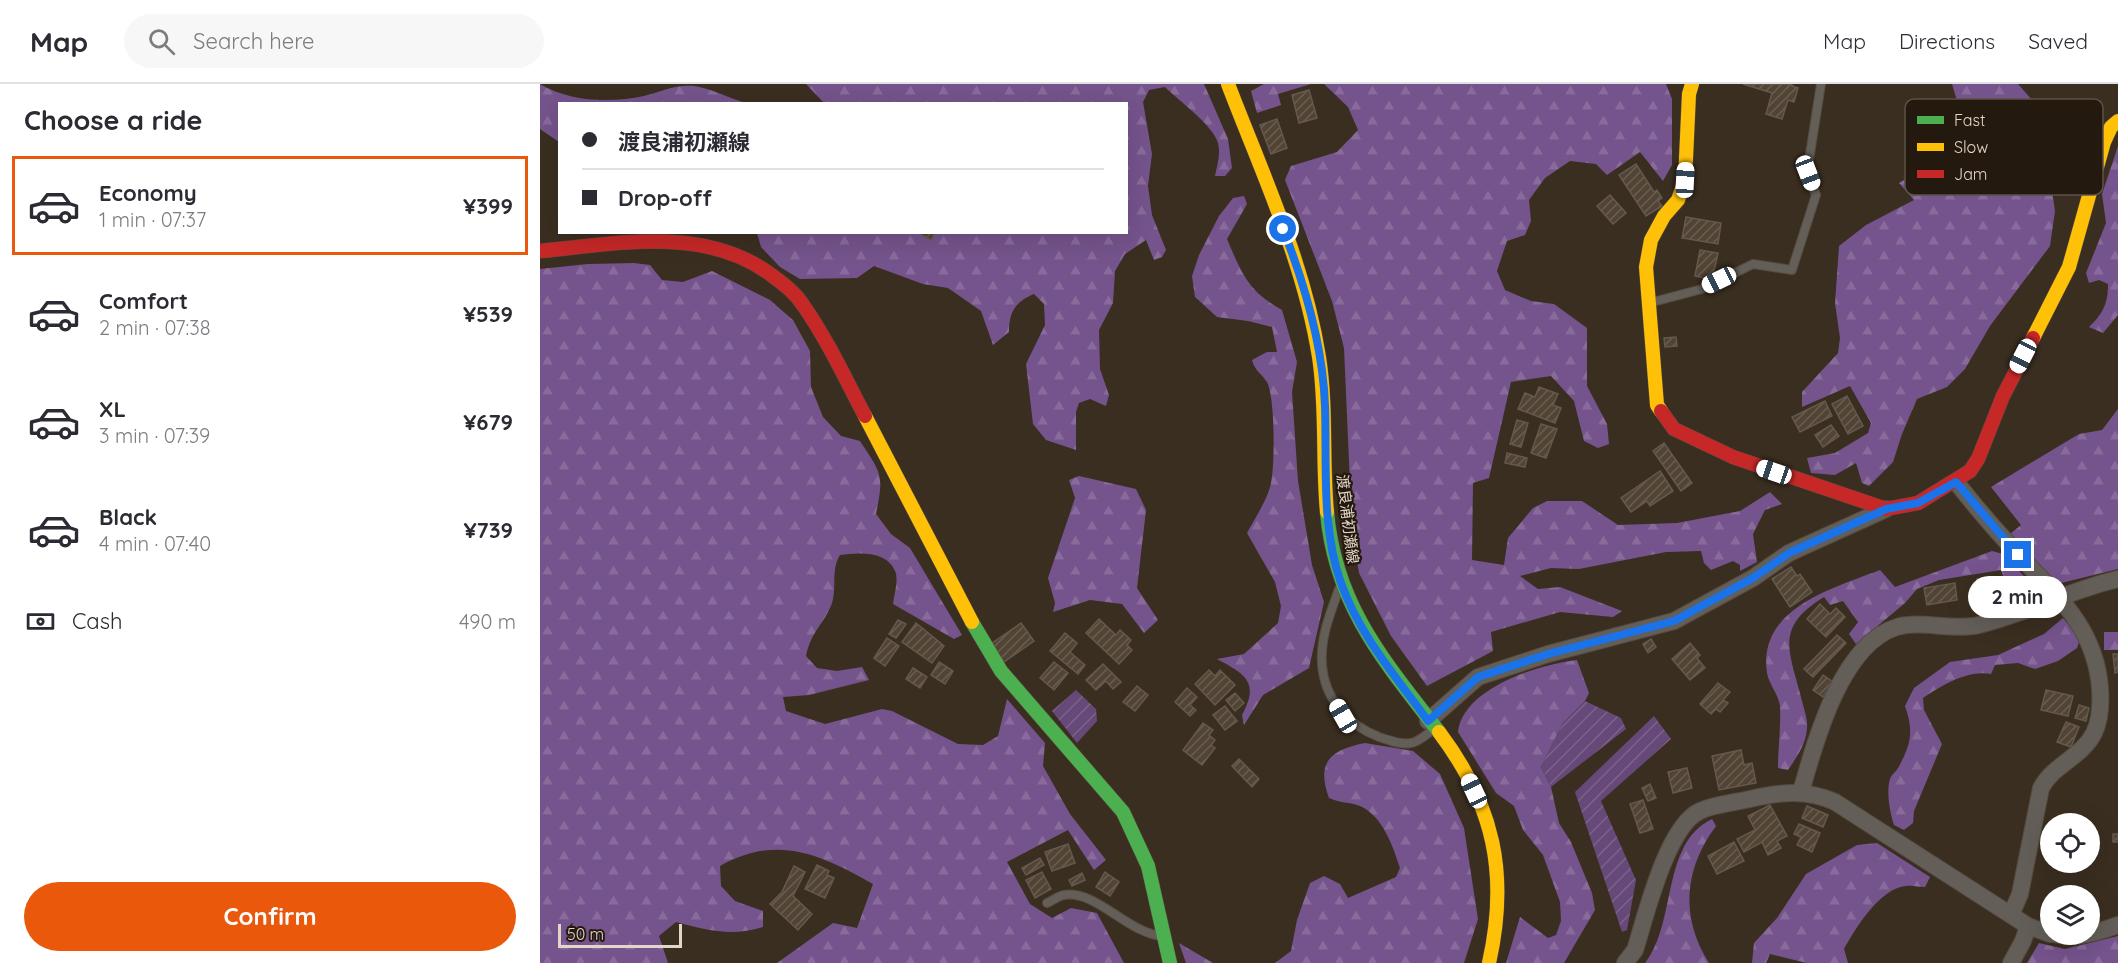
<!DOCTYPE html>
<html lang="en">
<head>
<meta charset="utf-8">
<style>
	:root { --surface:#fff; --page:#f7f7f7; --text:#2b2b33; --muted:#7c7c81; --line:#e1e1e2; --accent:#ea580c }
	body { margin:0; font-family:Quicksand,"Noto Sans JP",sans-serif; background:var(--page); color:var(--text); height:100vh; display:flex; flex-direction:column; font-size:22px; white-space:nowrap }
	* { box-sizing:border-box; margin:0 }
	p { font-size:20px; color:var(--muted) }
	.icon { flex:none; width:33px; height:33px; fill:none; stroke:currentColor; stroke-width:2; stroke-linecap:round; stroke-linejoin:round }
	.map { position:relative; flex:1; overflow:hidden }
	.side { display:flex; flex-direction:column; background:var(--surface); width:540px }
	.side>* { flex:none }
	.hud { position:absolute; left:18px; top:18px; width:570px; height:132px; border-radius:0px; box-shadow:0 6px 24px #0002; display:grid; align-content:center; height:132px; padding:0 24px; background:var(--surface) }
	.tools { position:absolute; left:1500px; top:729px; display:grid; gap:12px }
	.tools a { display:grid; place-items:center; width:60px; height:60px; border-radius:50%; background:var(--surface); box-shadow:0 6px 24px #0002; font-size:30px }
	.scale { position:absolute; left:18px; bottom:15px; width:124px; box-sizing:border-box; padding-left:6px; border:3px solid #e3d5c7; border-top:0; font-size:16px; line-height:21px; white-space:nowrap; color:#e3d5c7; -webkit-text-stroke:4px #23190e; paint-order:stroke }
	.end { position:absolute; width:27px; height:27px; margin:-14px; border:8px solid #1a73e8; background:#fff; box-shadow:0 0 0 3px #fff }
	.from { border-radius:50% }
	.bubble { position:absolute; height:42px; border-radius:21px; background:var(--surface); box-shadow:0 6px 24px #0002; font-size:20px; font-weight:800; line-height:42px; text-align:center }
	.car { position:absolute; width:18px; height:36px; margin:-18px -9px; border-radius:8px; box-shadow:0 0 4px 2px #0007; background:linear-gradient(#fff 24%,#345 0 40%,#fff 0 76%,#345 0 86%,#fff 0) }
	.hud b { display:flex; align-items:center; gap:21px; height:57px; font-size:22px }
	.hud b+b { border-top:2px solid var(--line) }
	.hud i { width:15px; height:15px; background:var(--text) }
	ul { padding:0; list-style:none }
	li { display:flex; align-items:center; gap:18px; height:99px; margin:0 12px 9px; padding:0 12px; border:3px solid transparent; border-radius:0px }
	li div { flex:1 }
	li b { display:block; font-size:22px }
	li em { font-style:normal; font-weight:800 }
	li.selected { border-color:var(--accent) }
	li>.icon { width:54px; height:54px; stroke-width:1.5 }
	h2 { padding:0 24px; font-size:27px; line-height:72px }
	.pay { display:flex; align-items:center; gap:15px; height:66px; padding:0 24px; font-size:22px }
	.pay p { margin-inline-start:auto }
	.cta { display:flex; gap:12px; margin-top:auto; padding:12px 24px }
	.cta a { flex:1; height:69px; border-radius:36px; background:var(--accent); color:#fff; font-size:24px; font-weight:800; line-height:69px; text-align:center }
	header { display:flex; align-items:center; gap:36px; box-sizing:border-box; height:84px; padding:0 30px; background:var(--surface); border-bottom:2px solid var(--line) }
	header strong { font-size:28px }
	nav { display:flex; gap:33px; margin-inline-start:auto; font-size:21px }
	.search { width:420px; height:54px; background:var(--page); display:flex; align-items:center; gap:15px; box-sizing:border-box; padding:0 21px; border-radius:33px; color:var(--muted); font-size:22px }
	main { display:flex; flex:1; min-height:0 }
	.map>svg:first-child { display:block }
	.forest { fill:url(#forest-firs) }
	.garden { fill:url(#garden-furrows) }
	.building { fill:url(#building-hatch); stroke:#64594e; stroke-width:1.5 }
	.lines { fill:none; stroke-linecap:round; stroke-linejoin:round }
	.lane-casing { stroke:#564b40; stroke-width:10 }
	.street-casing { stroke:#564b40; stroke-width:18 }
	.fast-casing { stroke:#564b40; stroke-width:15 }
	.slow-casing { stroke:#564b40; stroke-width:15 }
	.jam-casing { stroke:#564b40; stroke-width:15 }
	.lane { stroke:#635e58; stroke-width:8 }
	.street { stroke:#635e58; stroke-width:16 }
	.fast { stroke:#4caf50; stroke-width:14 }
	.slow { stroke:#ffc107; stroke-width:14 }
	.jam { stroke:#c62828; stroke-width:14 }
	.route { stroke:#1a73e8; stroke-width:8 }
	.labels { text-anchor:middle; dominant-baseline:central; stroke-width:4.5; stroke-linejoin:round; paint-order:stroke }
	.street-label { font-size:15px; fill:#e3d5c7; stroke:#23190e }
	.key { fill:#23190e; stroke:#5d5146; stroke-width:1.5 }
	.key-label { font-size:16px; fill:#e3d5c7 }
</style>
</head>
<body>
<header>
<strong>Map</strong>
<div class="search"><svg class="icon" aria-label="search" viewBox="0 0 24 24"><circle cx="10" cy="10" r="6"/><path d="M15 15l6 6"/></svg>Search here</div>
<nav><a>Map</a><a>Directions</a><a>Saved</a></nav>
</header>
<main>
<section class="side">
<h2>Choose a ride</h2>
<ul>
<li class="selected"><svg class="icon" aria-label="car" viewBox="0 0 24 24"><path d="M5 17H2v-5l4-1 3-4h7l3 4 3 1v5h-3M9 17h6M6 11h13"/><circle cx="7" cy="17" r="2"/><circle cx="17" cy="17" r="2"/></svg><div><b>Economy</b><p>1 min · 07:37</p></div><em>¥399</em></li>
<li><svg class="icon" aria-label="car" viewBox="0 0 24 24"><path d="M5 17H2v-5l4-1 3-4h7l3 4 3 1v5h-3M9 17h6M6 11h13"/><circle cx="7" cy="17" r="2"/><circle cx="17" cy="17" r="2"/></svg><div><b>Comfort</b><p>2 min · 07:38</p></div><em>¥539</em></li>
<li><svg class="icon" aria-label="car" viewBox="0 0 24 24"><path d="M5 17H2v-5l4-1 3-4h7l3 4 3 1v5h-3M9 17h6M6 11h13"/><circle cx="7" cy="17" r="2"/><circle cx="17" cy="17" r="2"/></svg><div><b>XL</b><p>3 min · 07:39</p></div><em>¥679</em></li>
<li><svg class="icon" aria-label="car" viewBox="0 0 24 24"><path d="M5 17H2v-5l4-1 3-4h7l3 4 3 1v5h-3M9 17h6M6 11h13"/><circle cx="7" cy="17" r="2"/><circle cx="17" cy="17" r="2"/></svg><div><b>Black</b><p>4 min · 07:40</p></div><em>¥739</em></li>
</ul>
<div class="pay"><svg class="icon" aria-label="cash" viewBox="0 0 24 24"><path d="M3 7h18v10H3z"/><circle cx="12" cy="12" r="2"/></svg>Cash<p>490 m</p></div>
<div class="cta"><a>Confirm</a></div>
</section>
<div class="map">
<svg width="1578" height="879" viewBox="0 0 1578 879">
	<defs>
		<pattern id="forest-firs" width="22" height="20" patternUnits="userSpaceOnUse" patternTransform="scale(1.5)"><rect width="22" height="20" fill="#75538c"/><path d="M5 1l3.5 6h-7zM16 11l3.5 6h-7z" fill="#886b9b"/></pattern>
		<pattern id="garden-furrows" width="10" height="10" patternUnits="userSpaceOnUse" patternTransform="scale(1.5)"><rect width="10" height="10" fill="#664979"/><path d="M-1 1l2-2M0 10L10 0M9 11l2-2" fill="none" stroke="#7c628b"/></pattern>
		<pattern id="building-hatch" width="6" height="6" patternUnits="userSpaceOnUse" patternTransform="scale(1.5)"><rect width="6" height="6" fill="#524434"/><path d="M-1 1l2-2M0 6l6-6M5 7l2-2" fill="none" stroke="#6b5e50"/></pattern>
	</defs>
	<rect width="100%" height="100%" fill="#3a2e20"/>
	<g class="forest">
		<path d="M0,0c29,18 71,19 104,12 16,-4 32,-12 50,-10 17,2 36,13 53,17l-187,1 -1,38 -19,-13z"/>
		<path d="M266,0h398l24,55 4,29 -7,8h-10c2,-10 6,-22 3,-33 -5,-18 -39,-42 -53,-56l-16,3 -6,12 9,52 -4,32 4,29 14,35 -4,7 -8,3 -8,-20 -21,14 -10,17 -2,32 -14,27 1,39 9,26 -3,11 -16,-7 -11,4 -3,9v38l-30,-10 -13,-16 -7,-60 19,-39 -1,-21 -10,-10c-19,8 -25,18 -25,38l-16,13 -12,-34 -33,-23 -25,-4 -49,-18 -17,12 -57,1 -20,-12 -19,-20 -4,-14 369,-1v-128l-302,-1z"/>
		<polygon points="724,0 771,0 738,10 741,21 717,29 711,7"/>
		<polygon points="784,0 1126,0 1132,15 1132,81 1123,97 1100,68 1067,91 1056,80 1030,77 1005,94 989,116 991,137 985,151 967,157 957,187 965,206 991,217 1014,220 1047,244 1047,302 1067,340 1069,360 1058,364 1044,357 1034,317 1011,292 971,298 949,394 933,399 932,476 964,481 968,454 993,424 1007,417 1042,417 1078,441 1137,439 1200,427 1230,408 1242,420 1225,426 1213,450 1217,478 1200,487 1200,481 1193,477 1171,486 1164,479 1161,467 1126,468 1039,485 1011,484 980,492 998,505 1020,503 1082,527 1073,533 1020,528 951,548 953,567 887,602 851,552 819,489 812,445 804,264 792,217 745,96 751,82 797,68 818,46 808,23"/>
		<polygon points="1412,0 1478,0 1500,25 1498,71 1510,93 1515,127 1510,162 1450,242 1425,285 1407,303 1377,315 1362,350 1353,378 1329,402 1322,399 1316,379 1295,391 1271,389 1267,374 1295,369 1328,349 1331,339 1310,302 1262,323 1262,308 1298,269 1300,254 1295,219 1299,162 1326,141 1374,116 1359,99 1414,66 1420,27"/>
		<path d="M1578,62v169l-15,18 -14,-6c14,-13 19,-24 19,-43l-9,-4 -10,3 -3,-10 20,-50 -4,-29z"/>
		<path d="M704,112l3,8 -20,35c15,35 21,52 55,71l15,52 -5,30 6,89 14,84 12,37 -15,66 -46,27 -19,30 -2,-10c18,-33 3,-41 -25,-56l27,-5 34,-31 3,-17 -6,-24 -28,-49c8,-15 21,-34 24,-50 4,-18 4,-86 -4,-101 -6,-9 -12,-11 -15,-22l15,-8h10l-5,-25 -24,-6 -31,-4 -22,-20 -3,-21 7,-21 20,-39 14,-18z"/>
		<path d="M94,179l16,2 12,15 21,2 29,-11 58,29 23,20 17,31 1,36 12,30 18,19 19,5c22,33 24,34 16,73l15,20 19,14 52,87 -8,4 -61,-35c1,-9 6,-25 2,-33 -9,-21 -37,-18 -55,-16 -10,16 -2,34 -9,51 -9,20 -20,26 -25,50l11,12 20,3 25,-4 7,13 -60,15 -26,2 3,14 39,13 57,-15 10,2 66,33 25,1 15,-9 9,-37 38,44 -2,23 27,48 36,46 -12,10 -26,-40 -61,32 23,42 22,14 19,-10 26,5 27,50h-347l56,-40 24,5 16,-44c-53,-30 -96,-50 -153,-18l1,20 14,15 28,10v16c-32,10 -56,3 -87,-5l-17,14 9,27h-128v-694l48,-5z"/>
		<polygon points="1578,325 1578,485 1517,500 1470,450 1481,441 1451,403 1539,350 1562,346"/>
		<polygon points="539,392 596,405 606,426 597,504 618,536 604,549 582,520 550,516 513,528 515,519 508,494 535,414 529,396"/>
		<path d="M1452,467l11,3 35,37 -26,9 -11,-30 -62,10 -22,9 -12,14 -49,41 -7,-10 9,-12 -15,-21 -13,4 -6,-8c-51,31 -34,55 -22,104 2,8 6,19 5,27 -1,16 -10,29 -19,42l-10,-2c0,-20 3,-40 2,-60 0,-12 -11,-23 -13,-35 -10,-65 67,-85 113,-103l15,17z"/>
		<path d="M1523,534l17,21 -3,9 -19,13 -23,8 -17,-6 -23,2 -4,9c-24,-4 -48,11 -68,24l1,12 18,34 -28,67 -1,12 -9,7 -10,-5c-4,-12 -8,-33 -4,-46 1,-4 6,-7 8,-11 13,-23 16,-37 7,-62l9,-18 36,-26 48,-7 46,-21z"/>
		<rect x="1564" y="548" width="14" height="18"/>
		<path d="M1037,576l12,33 -4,8 -22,22 -22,44 10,20 8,36 12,19 21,51 3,17 -31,53h-58l14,-46 28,21 8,-3 5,-14 -1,-19 -17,-47 -20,-25 -9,-24 -18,-13 -38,-61c5,-44 82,-68 119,-72z"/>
		<path d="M825,659l48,8 27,23 24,54 14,91 -14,44h-189l16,-12 6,-31 13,-37 14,-7 16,8 8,14 48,-21 4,-9c-7,-21 -17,-52 -40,-62 -10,-4 -21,-3 -31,-8 -13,-36 1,-48 36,-55z"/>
		<path d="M1172,735l4,7c-32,43 -36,91 -7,137h-64c32,-40 16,-120 67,-144z"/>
		<path d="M1337,759l53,34 -5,10c-6,0 -13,-2 -19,-1 -26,2 -51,43 -62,63l4,14h-41l-37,-9 -4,9h-14l2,-20 23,-25 29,-44 51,-29z"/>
		<polygon points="1578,852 1578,879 1487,879 1499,859 1525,865"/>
		<polygon points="639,859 673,879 646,879"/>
	</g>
	<g class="garden">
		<polygon points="536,606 556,625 557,637 537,659 512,627"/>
		<polygon points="1045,617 1081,634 1086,645 1011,703 1001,683 1023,639"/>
		<polygon points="1114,632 1131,655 1061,717 1096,796 1087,846 1082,848 1035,708"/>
	</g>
	<g class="building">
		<polygon points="1203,0 1252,0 1252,2 1258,4 1254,18 1248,16 1242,35 1226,30 1232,9"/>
		<polygon points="769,6 777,34 759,39 752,11"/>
		<polygon points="737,35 747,64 731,70 720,41"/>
		<polygon points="1096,80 1114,108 1117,106 1122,114 1118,117 1122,122 1106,132 1079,91"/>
		<polygon points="1070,111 1086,129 1073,140 1057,122"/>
		<polygon points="1146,133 1181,139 1178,160 1142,154"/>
		<polygon points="377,148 395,148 391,156"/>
		<polygon points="1160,166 1178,169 1172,196 1155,192"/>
		<polygon points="1136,253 1137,262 1125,263 1124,254"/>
		<polygon points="999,303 1018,310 1013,321 1021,324 1015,339 978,325 985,309 995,313"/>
		<polygon points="1307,312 1323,342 1308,350 1292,320"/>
		<polygon points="1285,317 1292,332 1260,348 1252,333"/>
		<polygon points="977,336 988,339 981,363 970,360"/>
		<polygon points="1001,340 1017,345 1006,374 991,369"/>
		<polygon points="1291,341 1299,352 1283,363 1275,351"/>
		<polygon points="1124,359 1152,399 1141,407 1113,367"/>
		<polygon points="967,369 987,374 985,383 965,379"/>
		<polygon points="1120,387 1133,407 1110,422 1107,417 1091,428 1081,414"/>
		<polygon points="1251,483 1257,492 1260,490 1272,508 1250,523 1232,495"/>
		<polygon points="1458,494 1460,523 1439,524 1437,495"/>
		<polygon points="1415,499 1417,516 1387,521 1384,504"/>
		<polygon points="1280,520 1290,530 1296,524 1305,533 1286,553 1267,535"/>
		<polygon points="559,535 576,551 580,546 591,556 587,561 592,566 579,580 546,549"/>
		<polygon points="358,536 366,540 356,554 349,550"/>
		<polygon points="376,539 404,562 392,579 362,558"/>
		<polygon points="481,539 494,557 464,578 451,560"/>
		<polygon points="525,549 537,559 530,568 545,581 538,590 510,567"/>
		<polygon points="1297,551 1306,559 1273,593 1264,585"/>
		<polygon points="347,554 359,562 345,582 334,574"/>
		<polygon points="1111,555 1116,563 1108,569 1103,560"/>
		<polygon points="1150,559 1160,571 1157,574 1165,584 1150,596 1132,575"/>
		<polygon points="1573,570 1578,570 1578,588 1575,589"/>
		<polygon points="399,578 413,587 405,600 391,591"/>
		<polygon points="514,578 528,589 514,606 500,594"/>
		<polygon points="563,580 581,598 573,605 566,597 556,606 546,596"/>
		<polygon points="373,584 387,593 380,604 366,595"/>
		<polygon points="669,586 675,592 680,586 695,601 675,621 655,600"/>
		<polygon points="1283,591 1293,598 1283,613 1273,606"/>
		<polygon points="1178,599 1190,608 1183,616 1188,619 1180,628 1176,625 1171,630 1160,620"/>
		<polygon points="597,602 608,611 595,627 583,618"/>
		<polygon points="647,604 657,613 650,621 656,626 650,632 635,618"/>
		<polygon points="1506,606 1533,612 1528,632 1501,626"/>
		<polygon points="695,609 704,619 695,627 686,616"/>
		<polygon points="1539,621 1549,624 1546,637 1535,634"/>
		<polygon points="685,622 697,637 685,646 673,631"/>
		<polygon points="1526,638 1539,643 1531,663 1517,658"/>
		<polygon points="663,639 673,646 669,651 675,656 671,661 675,664 662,681 643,666"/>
		<polygon points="1201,666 1204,681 1212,679 1216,699 1179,706 1172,672"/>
		<polygon points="699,675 719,695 712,703 692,682"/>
		<polygon points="1147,684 1152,704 1133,709 1128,688"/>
		<polygon points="1110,700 1116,714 1108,717 1102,704"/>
		<polygon points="1103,716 1113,745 1100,749 1090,720"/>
		<polygon points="1230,721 1247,752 1237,757 1241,764 1228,771 1222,758 1204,768 1197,755 1215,746 1208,732"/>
		<polygon points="1267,722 1288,731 1283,743 1262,734"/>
		<polygon points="1259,740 1280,749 1272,768 1257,761 1261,753 1254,750"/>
		<rect x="1573" y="750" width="5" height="8"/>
		<polygon points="1194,758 1204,777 1177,790 1168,772"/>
		<polygon points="528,760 535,779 512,787 505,768"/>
		<polygon points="500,774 504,781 486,791 482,784"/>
		<polygon points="277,781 289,787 287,791 294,794 285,814 265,805"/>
		<polygon points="254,782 265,788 253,812 272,830 258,846 230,820 242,808"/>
		<polygon points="502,788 511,805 495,814 486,796"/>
		<polygon points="565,788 579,798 570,812 556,803"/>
		<polygon points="542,789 545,796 532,802 529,796"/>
	</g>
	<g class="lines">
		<g class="lane-casing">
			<g id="lane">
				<polyline points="1109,219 1162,205 1213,180 1252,186 1276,111 1267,89 1281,0"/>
				<path d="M799,505c-9,25 -19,49 -17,76 3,35 26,60 57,72 10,3 21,8 32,6 8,-1 17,-10 23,-14"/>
				<path d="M507,819c5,-2 11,-7 17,-8 33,-5 64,39 99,41"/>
			</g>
		</g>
		<g class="street-casing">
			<g id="street">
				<path d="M1416,398c16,20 32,40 50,59 41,47 89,80 94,147 1,15 1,31 -6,45 -12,24 -40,31 -53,55l-21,106 -9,21"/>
				<polyline points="888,637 938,593 1008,570 1134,537 1213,494 1249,469 1346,425"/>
				<path d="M1261,708c14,-50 40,-148 96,-165 24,-7 56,4 82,-2 48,-12 91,-35 139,-46"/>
				<path d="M1513,850c24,5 43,-1 65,-9"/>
				<path d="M1085,879l10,-13c11,-35 32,-124 65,-139 15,-7 34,-8 50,-12 31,-7 56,-10 85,3l193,124 22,8"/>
				<polyline points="1471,879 1483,857 1488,842"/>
			</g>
		</g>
		<g class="fast-casing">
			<g id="fast">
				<path d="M787,428c8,93 57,149 112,220"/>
				<polyline points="432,538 461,587 583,728 608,782 630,879"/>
			</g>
		</g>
		<g class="slow-casing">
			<g id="slow">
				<path d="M688,0c34,89 76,178 91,273 8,51 3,103 8,155"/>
				<polyline points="1493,254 1529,183 1564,58 1571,43 1578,37"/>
				<polyline points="1121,327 1117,321 1106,183 1111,156 1124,132 1138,116 1145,96 1149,10 1152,0"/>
				<polyline points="325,332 432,538"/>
				<path d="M899,648c55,73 70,142 50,231"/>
			</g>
		</g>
		<g class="jam-casing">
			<g id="jam">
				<path d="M0,167c77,-7 163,-26 230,23 12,9 25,18 33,31 24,34 43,75 62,111"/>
				<polyline points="1121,327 1134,345 1193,373 1346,425 1378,419 1430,387 1438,375 1463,312 1493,254"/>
			</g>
		</g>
		<use href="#lane" class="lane"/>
		<use href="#street" class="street"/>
		<use href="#fast" class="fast"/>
		<use href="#slow" class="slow"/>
		<use href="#jam" class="jam"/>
	</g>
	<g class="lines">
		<path class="route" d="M743,145c22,56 40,116 42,177 2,58 -4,121 16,177 20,55 54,92 87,138l50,-44 70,-23 126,-33 79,-43 36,-25 97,-44 32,-6 38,-21 62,73"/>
	</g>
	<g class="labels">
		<g class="street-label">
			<text transform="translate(808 435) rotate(83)">渡良浦初瀬線</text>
		</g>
	</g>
	<rect x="1365" y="15" width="198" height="96" rx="9" class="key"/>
	<rect x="1377" y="32" width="27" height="8" fill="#4caf50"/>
	<rect x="1377" y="59" width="27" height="8" fill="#ffc107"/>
	<rect x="1377" y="86" width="27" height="8" fill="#c62828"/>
	<g class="key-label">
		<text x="1414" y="42">Fast</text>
		<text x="1414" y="69">Slow</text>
		<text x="1414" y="96">Jam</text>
	</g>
</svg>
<div class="tools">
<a><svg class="icon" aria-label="locate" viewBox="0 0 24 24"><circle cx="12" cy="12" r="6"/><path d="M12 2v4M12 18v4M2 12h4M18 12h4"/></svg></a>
<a><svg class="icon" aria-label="layers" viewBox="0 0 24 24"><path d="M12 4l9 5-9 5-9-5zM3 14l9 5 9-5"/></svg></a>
</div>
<div class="scale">50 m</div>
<i class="end from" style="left:743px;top:145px"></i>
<i class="end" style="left:1478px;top:471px"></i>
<div class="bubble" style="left:1428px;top:492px;width:99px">2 min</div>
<i class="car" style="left:1268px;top:89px;rotate:159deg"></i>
<i class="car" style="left:1145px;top:96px;rotate:3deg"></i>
<i class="car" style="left:1179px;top:196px;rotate:244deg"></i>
<i class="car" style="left:1483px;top:272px;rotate:207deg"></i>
<i class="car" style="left:1234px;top:388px;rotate:289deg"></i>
<i class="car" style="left:803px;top:632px;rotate:330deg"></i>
<i class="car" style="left:934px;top:707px;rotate:335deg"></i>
<div class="hud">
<b><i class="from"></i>渡良浦初瀬線</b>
<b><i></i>Drop-off</b>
</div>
</div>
</main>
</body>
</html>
